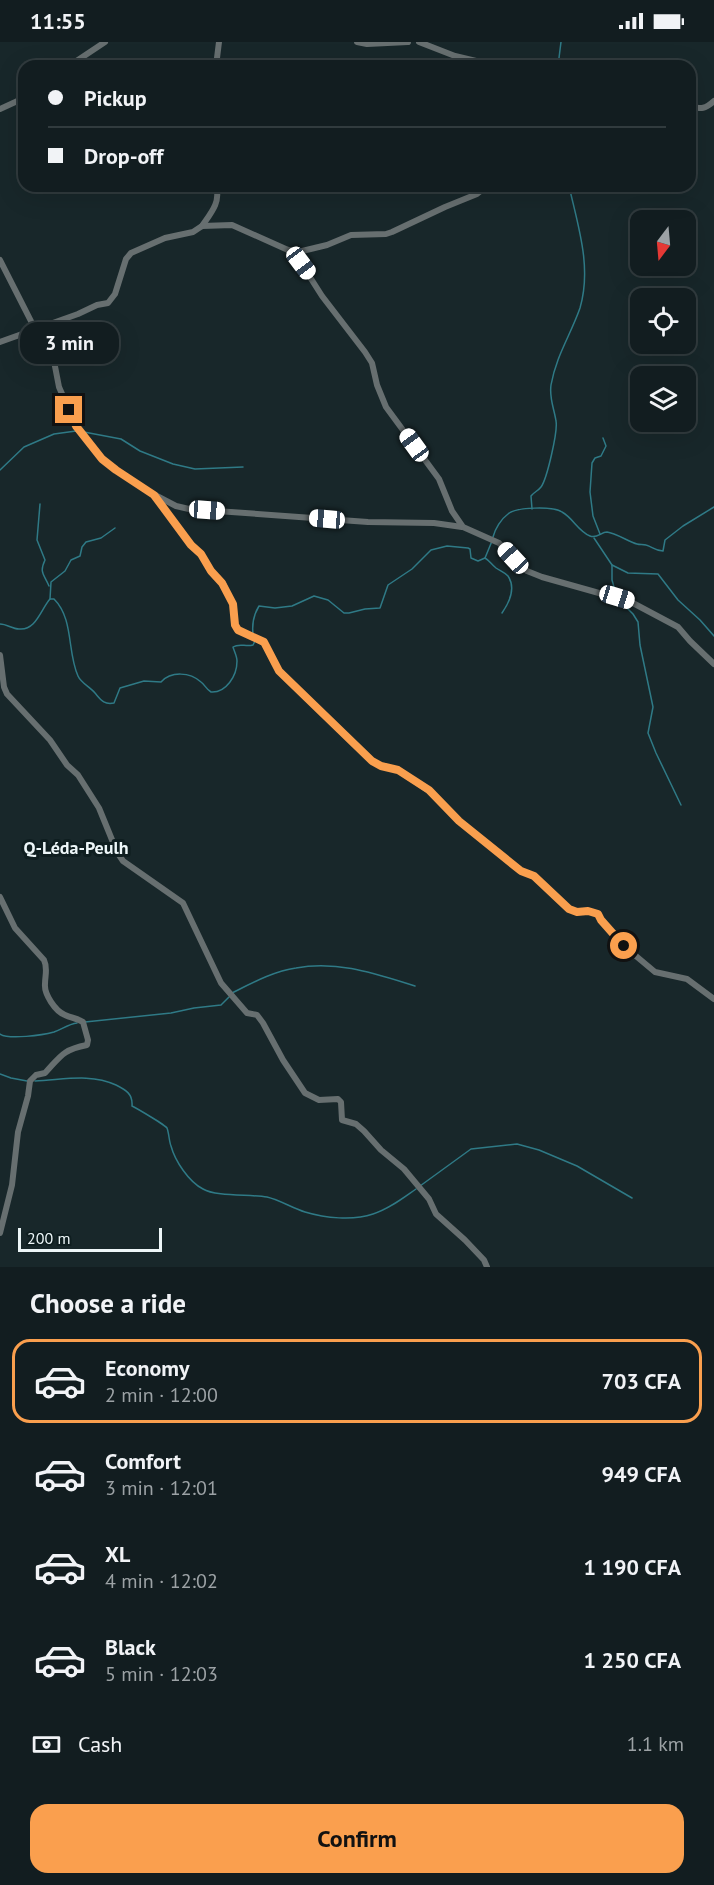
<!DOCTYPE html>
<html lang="en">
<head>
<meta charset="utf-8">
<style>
	:root { --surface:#121d20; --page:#1f2a2d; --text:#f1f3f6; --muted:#9ca2a5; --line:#313b3e; --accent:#fa9f4e }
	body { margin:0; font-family:"PT Sans",sans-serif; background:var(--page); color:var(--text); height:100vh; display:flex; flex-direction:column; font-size:22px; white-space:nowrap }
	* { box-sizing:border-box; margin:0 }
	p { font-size:20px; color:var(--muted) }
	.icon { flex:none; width:33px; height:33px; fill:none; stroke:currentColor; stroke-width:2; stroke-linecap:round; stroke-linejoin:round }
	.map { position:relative; height:1225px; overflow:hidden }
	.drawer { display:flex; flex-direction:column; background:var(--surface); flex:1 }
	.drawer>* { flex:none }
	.guide { position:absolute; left:18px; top:18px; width:678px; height:132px; border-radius:18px; box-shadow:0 6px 24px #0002,0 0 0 2px var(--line); display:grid; align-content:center; height:132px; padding:0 30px; background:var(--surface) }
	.needle { width:39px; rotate:196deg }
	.buttons { position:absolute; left:630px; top:168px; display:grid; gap:12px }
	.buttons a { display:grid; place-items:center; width:66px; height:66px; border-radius:12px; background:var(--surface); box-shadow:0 6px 24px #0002,0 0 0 2px var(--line); font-size:30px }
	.scale { position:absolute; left:18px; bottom:15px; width:144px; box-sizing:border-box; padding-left:6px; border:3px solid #edf6f8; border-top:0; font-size:16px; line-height:21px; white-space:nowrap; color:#edf6f8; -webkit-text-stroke:4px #0f1e20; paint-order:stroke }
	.end { position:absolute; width:27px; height:27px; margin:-14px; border:8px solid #fa9f4e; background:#111; box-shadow:0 0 0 3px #111 }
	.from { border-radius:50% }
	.bubble { position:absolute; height:42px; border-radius:18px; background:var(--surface); box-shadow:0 6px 24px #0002,0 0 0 2px var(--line); font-size:20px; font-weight:700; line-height:42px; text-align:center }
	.car { position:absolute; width:18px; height:36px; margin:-18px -9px; border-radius:8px; box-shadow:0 0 4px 2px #0007; background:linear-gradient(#fff 24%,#345 0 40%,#fff 0 76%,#345 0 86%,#fff 0) }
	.guide b { display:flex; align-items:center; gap:21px; height:57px; font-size:22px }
	.guide b+b { border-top:2px solid var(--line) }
	.guide i { width:15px; height:15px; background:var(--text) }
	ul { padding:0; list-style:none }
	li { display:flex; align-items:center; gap:18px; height:84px; margin:0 12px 9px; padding:0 18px; border:3px solid transparent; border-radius:18px }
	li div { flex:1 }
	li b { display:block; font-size:22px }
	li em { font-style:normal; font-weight:700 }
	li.current { border-color:var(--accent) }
	li>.icon { width:54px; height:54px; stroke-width:1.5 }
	h2 { padding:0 30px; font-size:27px; line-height:72px }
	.pay { display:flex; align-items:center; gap:15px; height:66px; padding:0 30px; font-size:22px }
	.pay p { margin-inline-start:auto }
	.action { display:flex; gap:12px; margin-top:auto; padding:12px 30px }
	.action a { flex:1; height:69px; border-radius:18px; background:var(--accent); color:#111; font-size:24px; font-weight:700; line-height:69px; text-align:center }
	.status { display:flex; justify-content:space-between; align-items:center; height:42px; padding:0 30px; background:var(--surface); direction:ltr }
	.status svg { height:16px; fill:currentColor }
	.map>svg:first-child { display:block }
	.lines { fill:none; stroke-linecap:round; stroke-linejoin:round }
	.stream { stroke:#2f7a86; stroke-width:1.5 }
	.minor { stroke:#676f70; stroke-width:6 }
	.route { stroke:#fa9f4e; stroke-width:8 }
	.labels { text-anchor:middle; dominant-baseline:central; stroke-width:6; stroke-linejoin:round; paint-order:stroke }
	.quarter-label { font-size:18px; font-weight:bold; fill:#edf6f8; stroke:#0f1e20 }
</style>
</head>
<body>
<div class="status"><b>11:55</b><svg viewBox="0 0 49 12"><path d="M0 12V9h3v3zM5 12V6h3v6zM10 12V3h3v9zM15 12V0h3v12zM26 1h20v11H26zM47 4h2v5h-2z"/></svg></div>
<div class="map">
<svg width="714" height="1225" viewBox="0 0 714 1225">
	<rect width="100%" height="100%" fill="#18272a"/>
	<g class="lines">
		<g class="stream">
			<polyline points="558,24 561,0"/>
			<polyline points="84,390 121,397 140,409 173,422 195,427 243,425"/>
			<polyline points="0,428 24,405 54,392 76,389"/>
			<path d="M40,462l-3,36 8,20c-6,13 -1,14 4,26"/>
			<path d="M532,467l-1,-13c3,-4 7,-5 10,-9 6,-8 17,-56 15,-66 -2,-13 -7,-23 -5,-36 5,-29 20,-51 29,-77 12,-41 -2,-82 -11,-122"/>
			<polyline points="600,492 593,474 590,450 592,421 595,416 601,414 606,404 603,396"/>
			<path d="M493,495c2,-8 8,-18 15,-23 8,-7 45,-8 54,-2 11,6 16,19 28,24 7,3 11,-4 17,-4 9,1 22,10 30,12 3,1 6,0 9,1 7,2 9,6 17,6l2,-11 18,-14 31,-19"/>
			<polyline points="594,496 612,523 628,531 658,532 678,558 700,578 714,594"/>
			<path d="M485,516c5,3 6,6 11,10 4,3 8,4 12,8 8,12 1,27 -6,37"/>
			<polyline points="612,523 612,538 616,552"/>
			<polyline points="50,557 51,540 65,529 71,518 80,514 82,505 86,500 101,496 115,486"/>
			<polyline points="620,559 633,572 638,580 640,603 653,665 648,691 656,711 681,763"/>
			<path d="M0,582c7,0 12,5 19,5 17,2 22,-20 31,-30h4c20,20 13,53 24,77 3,7 12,11 17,17 6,7 9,12 19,10l6,-15 24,-7 17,1c10,-11 29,-10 40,0 4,3 5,7 10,10 15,1 26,-16 26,-31 0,-5 -3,-10 -4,-14 6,-4 13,0 20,-2l2,-4"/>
			<path d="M253,592c-1,-9 1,-20 6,-28l16,2 17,-2 22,-10 14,4 16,13h5l16,-4 15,-1 8,-23 24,-16 19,-19 16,-4 21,2 2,1 1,9 7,3 7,-3 7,-17"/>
			<path d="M232,951c20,-10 42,-22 64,-25 41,-8 80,6 119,18"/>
			<polyline points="85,980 171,971 194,966 221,963 229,955"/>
			<path d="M0,992c9,6 43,1 54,-2 8,-3 15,-8 23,-9"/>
			<polyline points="0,1032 11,1036 27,1039"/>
			<path d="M35,1039c28,-1 55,-8 81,4 10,5 17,9 16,21 6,3 33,19 35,22 2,5 2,13 4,18 4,15 18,36 32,43 13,8 47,5 64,8 13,3 25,11 38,15 20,6 48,9 68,2 16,-5 30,-16 43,-25"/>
			<polyline points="420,1144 471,1107 517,1102 539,1108 577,1124 632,1156"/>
		</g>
		<g class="minor">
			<polyline points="357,0 367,2 408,0"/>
			<polyline points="419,0 455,14 476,19 484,24"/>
			<polyline points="69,24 105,0"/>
			<polyline points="216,24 219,0"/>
			<path d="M690,65c12,2 15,2 24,-6"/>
			<polyline points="0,67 24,56"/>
			<path d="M202,184c9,-13 19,-24 14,-40"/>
			<polyline points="288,208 301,221 322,254 365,310 372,321 377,343 386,365 439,437 452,469 463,485 499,501 519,523 527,529 542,535 631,560 678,585 690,599 714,622"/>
			<polyline points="0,218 35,287 53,314 59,345 76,384 102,417 116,428 154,453 191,503 201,512 211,529 223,541 228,553 233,562 235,583 238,588 264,601 279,629 372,719 381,724 398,728 429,749 459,779 521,829 534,834 569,867 577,870 588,869 598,872 601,878 624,904 655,930 687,937 714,957"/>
			<polyline points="0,300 78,272 97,263 108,261 115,252 126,217 131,211 165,196 193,190 202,184 232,183 288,208 298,210 327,203 351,193 386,192 392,190 445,165 477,152 487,144"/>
			<polyline points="155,453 176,464 189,467 368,480 434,481 462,485"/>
			<polyline points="0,613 4,645 7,652 50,698 67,723 78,733 99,766 117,810 123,819 183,861 221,941 247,971 257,973 263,981 283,1018 305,1051 319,1058 338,1057 341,1060 342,1078 356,1082 364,1089 381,1108 404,1127 429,1157 436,1172 465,1198 484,1218 487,1225"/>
			<path d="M0,855l15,31 29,32c4,8 1,15 1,24 -1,10 10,27 20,31 6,3 12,3 18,7l5,18 -1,5c-25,5 -26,11 -42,28l-9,2 -6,6 -2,15 -10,36 -6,53 -12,48"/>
		</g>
	</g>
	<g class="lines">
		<polyline class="route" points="69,368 76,384 102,417 116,428 154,453 191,503 201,512 211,529 222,541 233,562 235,583 238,588 264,600 279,629 372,719 381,724 398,728 429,748 459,779 521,829 534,834 569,867 577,870 588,869 598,872 601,878 624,904"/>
	</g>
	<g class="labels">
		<g class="quarter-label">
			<text x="76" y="805">Q-Léda-Peulh</text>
		</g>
	</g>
</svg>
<div class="buttons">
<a><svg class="needle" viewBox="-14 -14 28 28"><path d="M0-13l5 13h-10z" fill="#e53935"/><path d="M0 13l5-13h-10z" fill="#9ca2a5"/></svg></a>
<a><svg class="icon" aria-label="locate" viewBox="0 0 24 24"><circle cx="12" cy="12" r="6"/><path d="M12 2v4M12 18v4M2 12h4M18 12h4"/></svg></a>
<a><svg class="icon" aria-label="layers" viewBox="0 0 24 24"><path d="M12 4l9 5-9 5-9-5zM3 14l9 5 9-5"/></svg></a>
</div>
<div class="scale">200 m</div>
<i class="end from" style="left:624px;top:904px"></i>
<i class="end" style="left:69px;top:368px"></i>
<div class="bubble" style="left:20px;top:280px;width:99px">3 min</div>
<i class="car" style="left:301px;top:221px;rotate:143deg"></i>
<i class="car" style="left:414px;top:403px;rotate:324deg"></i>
<i class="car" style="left:207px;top:468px;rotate:94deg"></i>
<i class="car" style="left:327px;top:477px;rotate:275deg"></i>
<i class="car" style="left:513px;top:516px;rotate:317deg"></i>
<i class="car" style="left:617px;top:555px;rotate:107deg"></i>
<div class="guide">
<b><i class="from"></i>Pickup</b>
<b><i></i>Drop-off</b>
</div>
</div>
<section class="drawer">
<h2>Choose a ride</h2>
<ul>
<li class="current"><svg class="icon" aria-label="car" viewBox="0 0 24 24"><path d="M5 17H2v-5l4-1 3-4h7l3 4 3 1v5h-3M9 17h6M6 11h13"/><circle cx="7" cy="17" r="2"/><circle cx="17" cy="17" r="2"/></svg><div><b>Economy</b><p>2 min · 12:00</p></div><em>703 CFA</em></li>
<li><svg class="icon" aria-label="car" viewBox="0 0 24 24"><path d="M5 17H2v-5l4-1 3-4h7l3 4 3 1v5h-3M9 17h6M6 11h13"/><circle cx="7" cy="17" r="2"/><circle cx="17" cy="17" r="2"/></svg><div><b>Comfort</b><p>3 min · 12:01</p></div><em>949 CFA</em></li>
<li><svg class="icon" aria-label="car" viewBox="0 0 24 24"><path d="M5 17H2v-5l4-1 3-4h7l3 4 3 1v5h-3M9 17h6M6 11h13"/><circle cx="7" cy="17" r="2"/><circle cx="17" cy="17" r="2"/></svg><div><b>XL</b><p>4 min · 12:02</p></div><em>1 190 CFA</em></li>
<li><svg class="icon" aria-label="car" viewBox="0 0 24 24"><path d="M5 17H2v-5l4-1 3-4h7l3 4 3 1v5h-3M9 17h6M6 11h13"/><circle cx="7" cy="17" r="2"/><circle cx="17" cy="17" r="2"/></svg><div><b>Black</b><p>5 min · 12:03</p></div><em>1 250 CFA</em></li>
</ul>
<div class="pay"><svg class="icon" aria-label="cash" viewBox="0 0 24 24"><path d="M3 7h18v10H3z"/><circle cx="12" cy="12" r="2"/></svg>Cash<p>1.1 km</p></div>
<div class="action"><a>Confirm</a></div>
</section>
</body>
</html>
